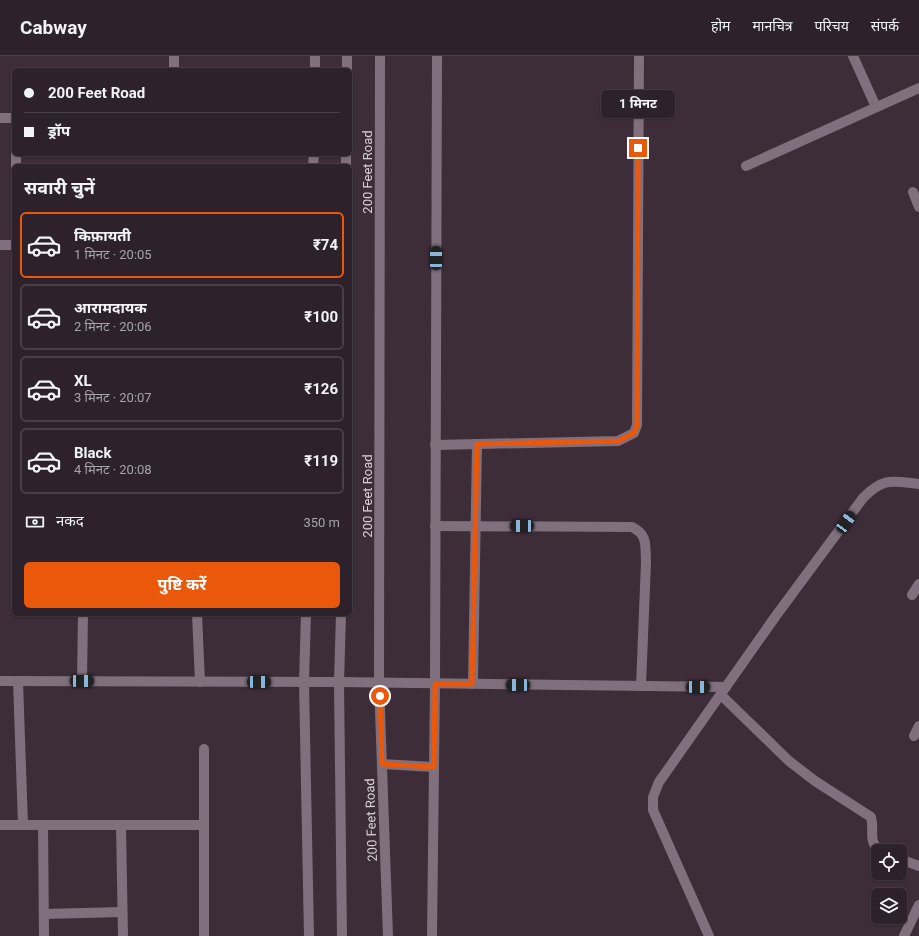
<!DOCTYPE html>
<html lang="hi">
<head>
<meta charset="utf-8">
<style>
	:root { --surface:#2d222b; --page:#352a33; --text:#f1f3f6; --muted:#a7a4a9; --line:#483f47; --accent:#ea580c }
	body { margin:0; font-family:Roboto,"Noto Sans Devanagari",sans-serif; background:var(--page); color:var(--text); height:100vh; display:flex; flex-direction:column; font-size:15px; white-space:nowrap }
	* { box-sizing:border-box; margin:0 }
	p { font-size:13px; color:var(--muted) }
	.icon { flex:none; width:22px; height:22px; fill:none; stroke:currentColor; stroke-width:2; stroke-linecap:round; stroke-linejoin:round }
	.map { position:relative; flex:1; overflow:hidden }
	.details { position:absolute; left:12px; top:108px; width:340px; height:452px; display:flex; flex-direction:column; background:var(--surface); border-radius:6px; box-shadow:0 1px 3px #0004,0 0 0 1px var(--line) }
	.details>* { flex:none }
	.hud { position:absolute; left:12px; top:12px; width:340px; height:88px; border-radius:6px; box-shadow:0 1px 3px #0004,0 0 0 1px var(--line); display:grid; align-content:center; height:88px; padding:0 12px; background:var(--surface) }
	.fabs { position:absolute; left:871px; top:788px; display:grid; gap:8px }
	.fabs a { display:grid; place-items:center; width:36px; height:36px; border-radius:6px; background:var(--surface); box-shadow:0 1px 3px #0004,0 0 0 1px var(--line); font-size:20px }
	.end { position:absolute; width:18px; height:18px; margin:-9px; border:5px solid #ea580c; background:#fff; box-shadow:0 0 0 2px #fff }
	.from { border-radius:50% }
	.bubble { position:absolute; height:28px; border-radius:6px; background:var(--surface); box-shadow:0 1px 3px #0004,0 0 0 1px var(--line); font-size:13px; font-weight:700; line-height:28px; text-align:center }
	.car { position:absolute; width:12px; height:24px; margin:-12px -6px; border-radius:5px; box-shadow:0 0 3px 1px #0007; background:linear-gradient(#222 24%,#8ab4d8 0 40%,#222 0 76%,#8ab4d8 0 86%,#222 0) }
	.hud b { display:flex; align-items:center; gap:14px; height:38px; font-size:15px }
	.hud b+b { border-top:1px solid var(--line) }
	.hud i { width:10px; height:10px; background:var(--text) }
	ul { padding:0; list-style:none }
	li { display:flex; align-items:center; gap:12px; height:66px; margin:0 8px 6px; padding:0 4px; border:2px solid var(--line); border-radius:6px }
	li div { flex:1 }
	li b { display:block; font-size:15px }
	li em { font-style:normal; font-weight:700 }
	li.on { border-color:var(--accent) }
	li>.icon { width:36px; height:36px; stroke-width:1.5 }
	h2 { padding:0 12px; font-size:18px; line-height:48px }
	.pay { display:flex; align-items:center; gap:10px; height:44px; padding:0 12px; font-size:15px }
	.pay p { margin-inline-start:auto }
	.cta { display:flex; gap:8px; margin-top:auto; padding:8px 12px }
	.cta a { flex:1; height:46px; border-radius:6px; background:var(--accent); color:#fff; font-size:16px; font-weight:700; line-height:46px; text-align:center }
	header { display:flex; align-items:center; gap:24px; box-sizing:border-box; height:56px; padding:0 20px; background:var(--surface); border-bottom:1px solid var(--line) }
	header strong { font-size:19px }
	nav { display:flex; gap:22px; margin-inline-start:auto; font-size:14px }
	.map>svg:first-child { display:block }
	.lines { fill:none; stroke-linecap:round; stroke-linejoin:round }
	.minor { stroke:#806f7d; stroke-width:10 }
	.route { stroke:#ea580c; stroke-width:5 }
	.labels { text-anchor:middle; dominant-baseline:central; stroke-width:4; stroke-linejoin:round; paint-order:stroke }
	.street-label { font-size:13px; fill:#dad0d8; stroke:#3c2d39 }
</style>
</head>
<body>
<header>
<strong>Cabway</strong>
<nav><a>होम</a><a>मानचित्र</a><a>परिचय</a><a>संपर्क</a></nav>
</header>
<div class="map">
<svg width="919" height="880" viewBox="0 0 919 880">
	<rect width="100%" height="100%" fill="#3c2d39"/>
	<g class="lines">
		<g class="minor">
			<polyline points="315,0 315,14"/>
			<polyline points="380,0 379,626 388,880"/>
			<polyline points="853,0 876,51"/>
			<polyline points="174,14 174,0"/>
			<polyline points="347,14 347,0"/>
			<polyline points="0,62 14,62"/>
			<polyline points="16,98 16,110"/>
			<polyline points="313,110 314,98"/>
			<polyline points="346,110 346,98"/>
			<polyline points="746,110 919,32"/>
			<polyline points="913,136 919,151"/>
			<polyline points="0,189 14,189"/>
			<polyline points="435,389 618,385 634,377 637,369 639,0"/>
			<path d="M435,470l197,1c16,8 13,18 14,35l-5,124"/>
			<polyline points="912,539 919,528"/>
			<polyline points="197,558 200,626"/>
			<polyline points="306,558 304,626 309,880"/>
			<polyline points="341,558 339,626 342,880"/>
			<polyline points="0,625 339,626 726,631"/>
			<polyline points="18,625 23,769"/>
			<polyline points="82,625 83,558"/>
			<polyline points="473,628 477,388"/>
			<path d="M721,639l68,66 26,20 56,36c4,13 -4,24 9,34"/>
			<polyline points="914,680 919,670"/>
			<polyline points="382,708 434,711"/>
			<polyline points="0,769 204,769"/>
			<polyline points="43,769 44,880"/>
			<polyline points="121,769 123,880"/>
			<polyline points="900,803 919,810"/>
			<polyline points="44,858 122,856"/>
			<polyline points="204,880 204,693"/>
			<polyline points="432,880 435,628 437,0"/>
			<path d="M709,880l-56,-126v-13l6,-15 116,-165 88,-119c20,-21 29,-17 56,-14"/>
			<polyline points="904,880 919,849"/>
		</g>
	</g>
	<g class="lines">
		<polyline class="route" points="380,640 382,708 434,711 435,628 472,628 477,388 618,385 634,377 637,369 638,92"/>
	</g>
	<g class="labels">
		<g class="street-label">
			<text transform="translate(367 116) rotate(-90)">200 Feet Road</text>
			<text transform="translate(367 440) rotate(-90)">200 Feet Road</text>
			<text transform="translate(371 764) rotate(-92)">200 Feet Road</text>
		</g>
	</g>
</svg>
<div class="fabs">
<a><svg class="icon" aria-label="locate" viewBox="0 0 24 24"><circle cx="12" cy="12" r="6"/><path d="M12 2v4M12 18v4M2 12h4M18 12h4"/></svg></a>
<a><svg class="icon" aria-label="layers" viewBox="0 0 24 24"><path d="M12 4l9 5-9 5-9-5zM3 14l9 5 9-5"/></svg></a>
</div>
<i class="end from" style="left:380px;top:640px"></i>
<i class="end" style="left:638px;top:92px"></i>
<div class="bubble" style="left:601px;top:34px;width:74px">1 मिनट</div>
<i class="car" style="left:436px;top:202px;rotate:0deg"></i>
<i class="car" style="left:846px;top:466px;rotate:36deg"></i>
<i class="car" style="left:522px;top:470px;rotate:270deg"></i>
<i class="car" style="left:82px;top:625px;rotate:90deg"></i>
<i class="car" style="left:259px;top:626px;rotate:90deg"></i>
<i class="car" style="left:518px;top:629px;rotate:271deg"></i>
<i class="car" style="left:698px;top:631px;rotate:90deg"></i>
<div class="hud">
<b><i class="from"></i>200 Feet Road</b>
<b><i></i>ड्रॉप</b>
</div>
<section class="details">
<h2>सवारी चुनें</h2>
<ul>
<li class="on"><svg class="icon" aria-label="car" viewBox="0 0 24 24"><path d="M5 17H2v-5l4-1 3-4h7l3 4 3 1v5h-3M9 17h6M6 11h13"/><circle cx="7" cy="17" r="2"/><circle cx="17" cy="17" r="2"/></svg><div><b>किफ़ायती</b><p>1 मिनट · 20:05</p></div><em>₹74</em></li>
<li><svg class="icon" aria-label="car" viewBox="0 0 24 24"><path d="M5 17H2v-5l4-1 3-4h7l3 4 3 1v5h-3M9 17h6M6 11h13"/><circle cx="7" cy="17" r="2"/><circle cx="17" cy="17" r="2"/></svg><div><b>आरामदायक</b><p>2 मिनट · 20:06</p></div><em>₹100</em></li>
<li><svg class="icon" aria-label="car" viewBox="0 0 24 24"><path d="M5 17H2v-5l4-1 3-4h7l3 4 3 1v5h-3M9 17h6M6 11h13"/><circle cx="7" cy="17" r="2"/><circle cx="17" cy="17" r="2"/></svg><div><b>XL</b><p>3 मिनट · 20:07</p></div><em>₹126</em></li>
<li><svg class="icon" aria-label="car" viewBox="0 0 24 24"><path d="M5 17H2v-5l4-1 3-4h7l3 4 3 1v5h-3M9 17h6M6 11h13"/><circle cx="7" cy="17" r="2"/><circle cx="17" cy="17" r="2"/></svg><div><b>Black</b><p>4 मिनट · 20:08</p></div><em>₹119</em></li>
</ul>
<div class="pay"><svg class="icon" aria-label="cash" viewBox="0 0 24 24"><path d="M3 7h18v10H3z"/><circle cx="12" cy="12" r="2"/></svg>नकद<p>350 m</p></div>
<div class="cta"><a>पुष्टि करें</a></div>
</section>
</div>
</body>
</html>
